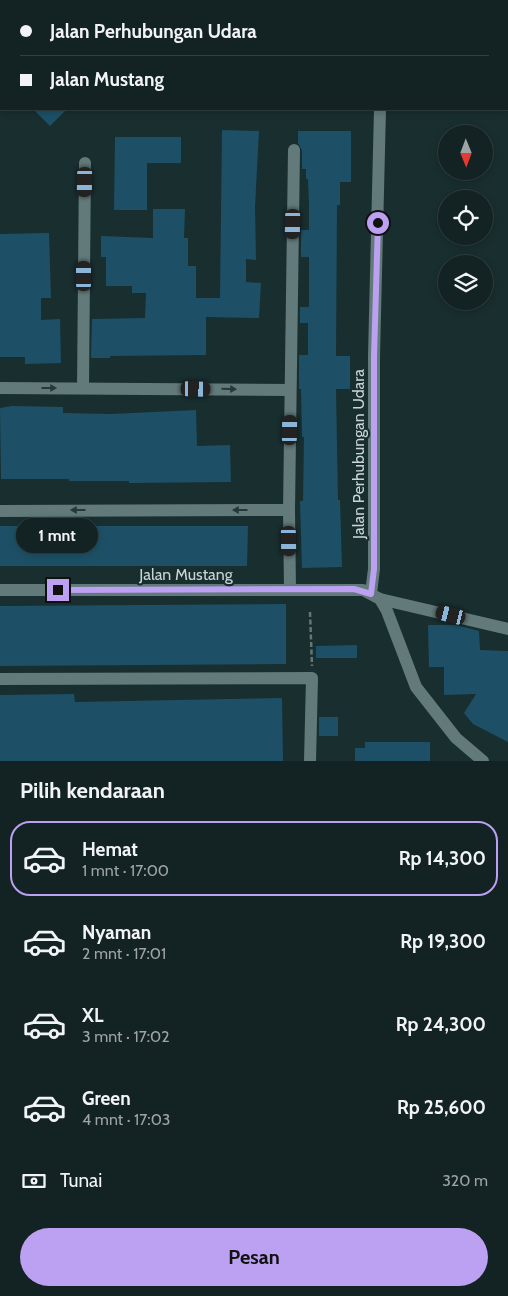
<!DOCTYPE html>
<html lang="id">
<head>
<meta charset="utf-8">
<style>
	:root { --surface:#132223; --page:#202f30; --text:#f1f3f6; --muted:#9da4a6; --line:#323f41; --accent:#bca0f2 }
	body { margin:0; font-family:Cabin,sans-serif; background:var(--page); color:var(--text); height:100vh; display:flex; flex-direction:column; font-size:19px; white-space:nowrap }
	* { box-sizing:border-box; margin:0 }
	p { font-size:16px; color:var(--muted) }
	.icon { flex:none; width:28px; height:28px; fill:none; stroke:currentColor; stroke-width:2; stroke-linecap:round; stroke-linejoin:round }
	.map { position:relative; height:761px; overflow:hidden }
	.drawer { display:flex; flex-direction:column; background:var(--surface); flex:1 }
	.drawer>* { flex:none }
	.hud { position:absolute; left:0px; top:0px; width:509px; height:110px; box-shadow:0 2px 8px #0003,0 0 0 1px var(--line); display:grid; align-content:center; height:110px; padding:0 20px; background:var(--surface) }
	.needle { width:32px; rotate:179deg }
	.tools { position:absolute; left:438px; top:125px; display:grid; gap:10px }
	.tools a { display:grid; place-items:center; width:55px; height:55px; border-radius:50%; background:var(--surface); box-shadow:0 2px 8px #0003,0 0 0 1px var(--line); font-size:25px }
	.end { position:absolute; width:22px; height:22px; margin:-11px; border:6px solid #bca0f2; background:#111; box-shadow:0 0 0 2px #111 }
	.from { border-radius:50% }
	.bubble { position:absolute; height:35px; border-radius:18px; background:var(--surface); box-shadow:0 2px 8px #0003,0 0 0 1px var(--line); font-size:16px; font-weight:700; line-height:35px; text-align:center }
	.car { position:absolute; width:15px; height:30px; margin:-15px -8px; border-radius:6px; box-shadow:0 0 4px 1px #0007; background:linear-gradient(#222 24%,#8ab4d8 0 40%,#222 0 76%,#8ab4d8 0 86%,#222 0) }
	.hud b { display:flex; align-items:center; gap:18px; height:48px; font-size:19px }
	.hud b+b { border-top:1px solid var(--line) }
	.hud i { width:12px; height:12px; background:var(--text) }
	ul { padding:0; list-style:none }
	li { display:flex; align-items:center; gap:15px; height:75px; margin:0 10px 8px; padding:0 10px; border:2px solid transparent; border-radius:20px }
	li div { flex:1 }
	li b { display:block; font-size:19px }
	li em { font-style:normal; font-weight:700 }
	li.active { border-color:var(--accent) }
	li>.icon { width:45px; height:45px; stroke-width:1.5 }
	h2 { padding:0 20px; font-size:22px; line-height:60px }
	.pay { display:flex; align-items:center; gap:12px; height:55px; padding:0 20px; font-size:19px }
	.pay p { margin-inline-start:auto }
	.primary-button { display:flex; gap:10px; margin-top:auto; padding:10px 20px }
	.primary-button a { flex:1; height:58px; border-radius:30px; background:var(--accent); color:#111; font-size:20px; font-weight:700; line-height:58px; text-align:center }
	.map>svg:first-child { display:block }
	.building { fill:#1d5066 }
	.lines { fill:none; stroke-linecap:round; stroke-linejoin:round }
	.path { stroke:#657676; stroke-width:2.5; stroke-dasharray:5 2.5; stroke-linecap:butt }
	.service { stroke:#627a7a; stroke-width:9 }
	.minor { stroke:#627a7a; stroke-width:12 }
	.secondary { stroke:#627a7a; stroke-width:12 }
	.oneway { fill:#24393a }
	.route { stroke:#bca0f2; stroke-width:6 }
	.labels { text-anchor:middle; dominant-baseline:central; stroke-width:4.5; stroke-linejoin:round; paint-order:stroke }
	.street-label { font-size:16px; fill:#c9d5d5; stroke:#192e2f }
</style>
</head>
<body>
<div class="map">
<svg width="508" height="761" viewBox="0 0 508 761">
	<rect width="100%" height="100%" fill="#192e2f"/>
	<g class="building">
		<polygon points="33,109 67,109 50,126"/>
		<polygon points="222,130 259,131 255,207 256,260 246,259 246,282 261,283 259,318 206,317 206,355 110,356 110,358 91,358 92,319 145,318 146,293 132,293 132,286 106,286 106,257 101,257 101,236 153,238 153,209 185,209 184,238 188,238 188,266 196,266 196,298 220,298"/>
		<polygon points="298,131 351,131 351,182 340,182 340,205 337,205 336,356 350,356 350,389 336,389 338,500 340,500 342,567 302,568 300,501 303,501 304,437 302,437 301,389 299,389 299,355 308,355 308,323 300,323 300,307 309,307 309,257 301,257 301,230 309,230 309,205 308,179 306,179 306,169 302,169 302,150 298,143"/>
		<polygon points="115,137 181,137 181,163 147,163 147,210 114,210"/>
		<polygon points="49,233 51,298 41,298 41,320 60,319 61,363 25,364 25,357 0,357 0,234"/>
		<polygon points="12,406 63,407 63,413 111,414 196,410 197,446 230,445 231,482 129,483 129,481 69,481 69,479 1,479 0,408"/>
		<polygon points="0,526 248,526 247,566 0,566"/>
		<polygon points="286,604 286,664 0,666 0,606"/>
		<polygon points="428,625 456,625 479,631 480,650 508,651 508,742 473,724 464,713 476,694 444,695 444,667 429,667"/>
		<polygon points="357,645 357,658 316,658 316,646"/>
		<polygon points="74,694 75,702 282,698 283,761 0,761 0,695"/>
		<rect x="319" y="717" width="19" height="19"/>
		<polygon points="365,742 430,742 430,761 355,761 355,748 365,748"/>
	</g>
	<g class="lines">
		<polyline class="path" points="310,612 312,666"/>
		<g class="service">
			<polyline points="49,0 50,1"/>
			<polyline points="31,1 33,0"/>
			<polyline points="170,1 171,0"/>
			<polyline points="0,31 1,30"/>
			<polyline points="0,68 1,67"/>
		</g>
		<g class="minor">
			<polyline points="382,1 383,0"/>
			<polyline points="0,388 290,390"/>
			<polyline points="83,388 85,163"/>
			<polyline points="0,511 289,510"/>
			<polyline points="290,590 289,510 294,150"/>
			<polyline points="371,593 374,569 374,356 380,109"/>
			<polyline points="380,599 508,629"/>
			<polyline points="0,679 312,678 310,761"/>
		</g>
		<polyline class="secondary" points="0,590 363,590 380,599 387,611 416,687 456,738 483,761"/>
	</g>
	<defs><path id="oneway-solid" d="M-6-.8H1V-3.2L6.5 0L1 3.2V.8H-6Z" transform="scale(1.25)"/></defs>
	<g class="oneway">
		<use href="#oneway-solid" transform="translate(49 388)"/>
		<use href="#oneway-solid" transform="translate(229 389) rotate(1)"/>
		<use href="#oneway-solid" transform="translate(78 510) rotate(180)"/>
		<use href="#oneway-solid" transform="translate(240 510) rotate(180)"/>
	</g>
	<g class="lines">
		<polyline class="route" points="58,590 354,589 371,594 374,569 374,356 378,223"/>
	</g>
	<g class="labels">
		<g class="street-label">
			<text transform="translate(358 454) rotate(-90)">Jalan Perhubungan Udara</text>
			<text x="186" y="574">Jalan Mustang</text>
		</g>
	</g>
</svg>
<div class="tools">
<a><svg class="needle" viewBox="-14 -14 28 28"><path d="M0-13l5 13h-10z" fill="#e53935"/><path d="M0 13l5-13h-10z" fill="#9da4a6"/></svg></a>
<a><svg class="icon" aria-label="locate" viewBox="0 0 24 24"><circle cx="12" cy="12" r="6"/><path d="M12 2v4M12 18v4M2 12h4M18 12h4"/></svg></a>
<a><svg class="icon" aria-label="layers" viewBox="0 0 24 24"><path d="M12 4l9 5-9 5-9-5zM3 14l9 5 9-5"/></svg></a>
</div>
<i class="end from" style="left:378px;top:223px"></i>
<i class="end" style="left:58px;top:590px"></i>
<div class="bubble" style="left:16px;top:518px;width:82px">1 mnt</div>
<i class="car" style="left:85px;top:182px;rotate:181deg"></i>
<i class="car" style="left:293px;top:224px;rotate:181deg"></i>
<i class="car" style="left:84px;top:276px;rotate:0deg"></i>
<i class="car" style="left:196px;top:389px;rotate:91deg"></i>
<i class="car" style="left:290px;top:430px;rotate:1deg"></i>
<i class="car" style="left:289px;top:541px;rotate:179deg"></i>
<i class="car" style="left:451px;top:615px;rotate:284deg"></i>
<div class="hud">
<b><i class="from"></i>Jalan Perhubungan Udara</b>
<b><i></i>Jalan Mustang</b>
</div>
</div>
<section class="drawer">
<h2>Pilih kendaraan</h2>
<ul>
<li class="active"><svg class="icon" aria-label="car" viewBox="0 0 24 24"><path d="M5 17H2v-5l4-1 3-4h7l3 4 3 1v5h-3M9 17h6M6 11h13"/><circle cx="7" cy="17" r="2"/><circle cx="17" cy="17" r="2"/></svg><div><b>Hemat</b><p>1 mnt · 17:00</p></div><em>Rp 14,300</em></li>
<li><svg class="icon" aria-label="car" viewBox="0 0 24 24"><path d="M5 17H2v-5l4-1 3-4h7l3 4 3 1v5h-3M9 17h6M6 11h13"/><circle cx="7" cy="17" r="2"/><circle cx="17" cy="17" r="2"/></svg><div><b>Nyaman</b><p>2 mnt · 17:01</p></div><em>Rp 19,300</em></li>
<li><svg class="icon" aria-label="car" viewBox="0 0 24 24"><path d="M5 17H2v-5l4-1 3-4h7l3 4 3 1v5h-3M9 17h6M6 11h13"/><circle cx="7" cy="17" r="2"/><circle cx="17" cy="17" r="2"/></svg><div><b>XL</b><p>3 mnt · 17:02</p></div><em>Rp 24,300</em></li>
<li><svg class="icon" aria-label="car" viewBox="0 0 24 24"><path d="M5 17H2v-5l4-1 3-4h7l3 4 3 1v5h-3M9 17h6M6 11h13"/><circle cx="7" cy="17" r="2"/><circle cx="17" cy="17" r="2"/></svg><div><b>Green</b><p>4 mnt · 17:03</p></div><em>Rp 25,600</em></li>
</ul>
<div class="pay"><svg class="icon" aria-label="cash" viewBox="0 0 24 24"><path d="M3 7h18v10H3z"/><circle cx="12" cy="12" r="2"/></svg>Tunai<p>320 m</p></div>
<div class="primary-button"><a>Pesan</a></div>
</section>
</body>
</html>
